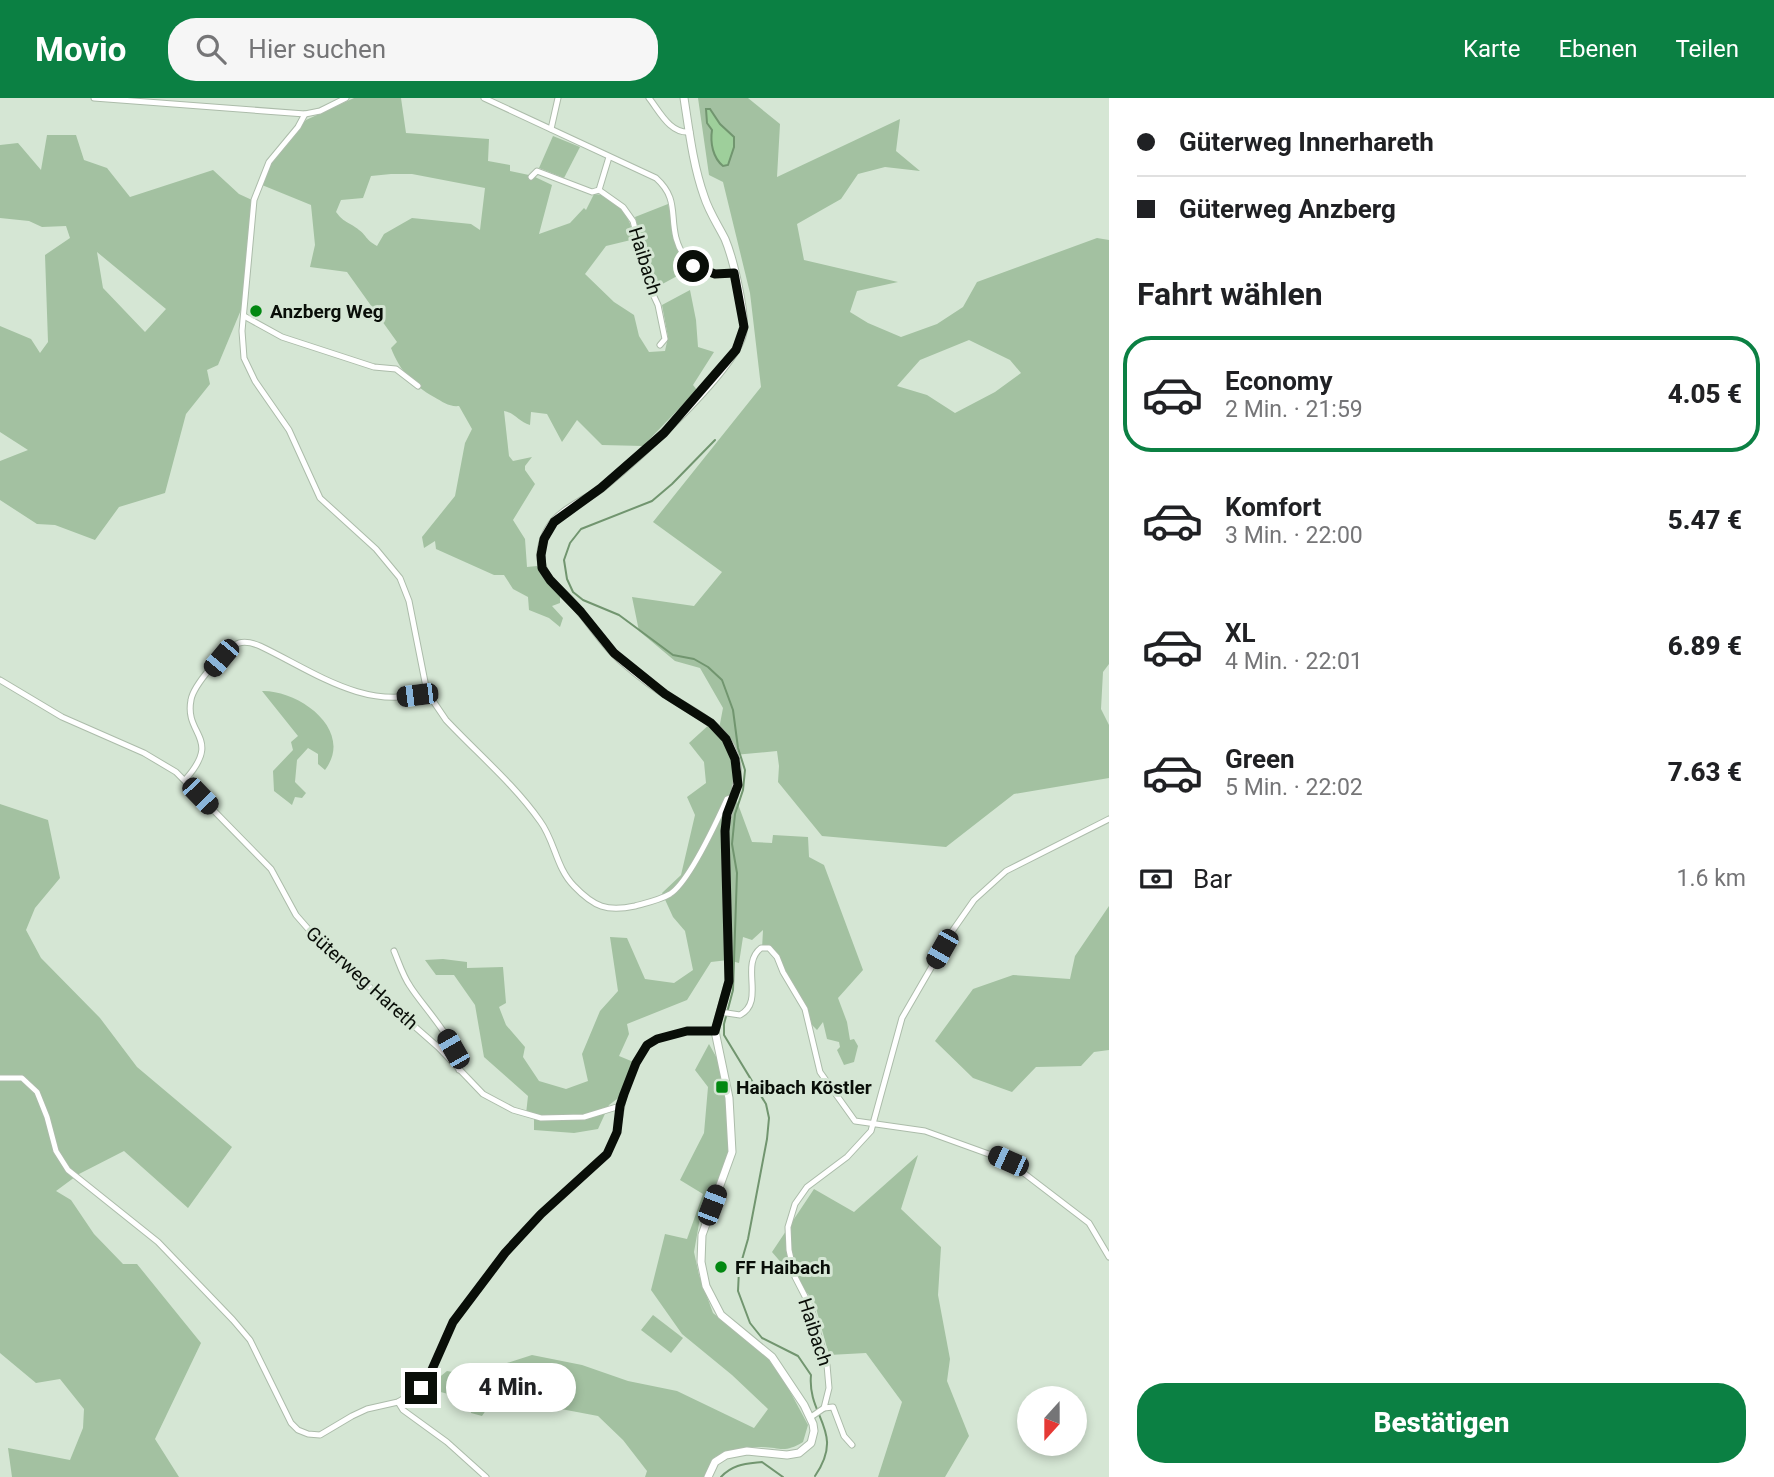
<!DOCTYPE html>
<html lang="de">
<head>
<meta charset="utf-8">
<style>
	:root { --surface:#fff; --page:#f6f6f6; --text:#202124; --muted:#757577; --line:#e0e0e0; --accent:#0b8043 }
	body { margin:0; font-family:Roboto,sans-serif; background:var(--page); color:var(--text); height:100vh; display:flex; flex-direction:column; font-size:26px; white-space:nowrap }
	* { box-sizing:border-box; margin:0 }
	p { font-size:23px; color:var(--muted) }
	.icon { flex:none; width:38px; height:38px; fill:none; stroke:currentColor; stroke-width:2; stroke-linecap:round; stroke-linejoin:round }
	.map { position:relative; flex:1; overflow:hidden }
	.side { display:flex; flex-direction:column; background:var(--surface); width:665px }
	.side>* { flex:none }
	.banner { display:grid; align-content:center; height:154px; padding:0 28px; background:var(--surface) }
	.needle { width:46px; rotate:201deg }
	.controls { position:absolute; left:1017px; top:1288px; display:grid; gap:14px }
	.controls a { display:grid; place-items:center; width:70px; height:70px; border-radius:50%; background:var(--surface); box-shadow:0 4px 10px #0003; font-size:35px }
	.end { position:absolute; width:32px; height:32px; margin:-16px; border:9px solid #090e08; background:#fff; box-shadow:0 0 0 4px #fff }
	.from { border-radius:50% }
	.bubble { position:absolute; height:49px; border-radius:24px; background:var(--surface); box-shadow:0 4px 10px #0003; font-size:23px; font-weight:800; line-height:49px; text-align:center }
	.car { position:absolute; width:21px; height:42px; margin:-21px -10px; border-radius:9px; box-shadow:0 0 5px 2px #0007; background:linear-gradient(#222 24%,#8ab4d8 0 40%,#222 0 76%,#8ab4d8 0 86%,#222 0) }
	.banner b { display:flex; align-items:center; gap:24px; height:66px; font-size:26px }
	.banner b+b { border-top:2px solid var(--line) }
	.banner i { width:18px; height:18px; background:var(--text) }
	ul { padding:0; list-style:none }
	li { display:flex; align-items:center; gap:21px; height:116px; margin:0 14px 10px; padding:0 14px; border:4px solid transparent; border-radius:28px }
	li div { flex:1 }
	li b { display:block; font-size:26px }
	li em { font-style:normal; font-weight:800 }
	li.on { border-color:var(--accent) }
	li>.icon { width:63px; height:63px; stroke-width:1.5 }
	h2 { padding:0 28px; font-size:32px; line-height:84px }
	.pay { display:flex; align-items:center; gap:18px; height:77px; padding:0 28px; font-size:26px }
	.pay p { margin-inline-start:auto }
	.primary-button { display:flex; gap:14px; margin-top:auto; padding:14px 28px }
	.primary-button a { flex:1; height:80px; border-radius:28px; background:var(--accent); color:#fff; font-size:28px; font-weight:800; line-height:80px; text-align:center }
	header { display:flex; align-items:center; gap:42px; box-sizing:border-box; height:98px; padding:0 35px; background:var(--accent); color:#fff }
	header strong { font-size:33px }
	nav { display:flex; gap:38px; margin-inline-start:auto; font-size:24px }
	.search { width:490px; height:63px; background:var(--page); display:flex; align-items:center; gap:18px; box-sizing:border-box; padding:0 24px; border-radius:28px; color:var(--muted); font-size:26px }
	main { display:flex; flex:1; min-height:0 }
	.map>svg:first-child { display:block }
	.green { fill:#a3c1a1; fill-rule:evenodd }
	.water { fill:#9ecf9b; stroke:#71956f; stroke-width:2 }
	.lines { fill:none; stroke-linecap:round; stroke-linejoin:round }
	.stream { stroke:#71956f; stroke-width:2 }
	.minor-casing { stroke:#acbcaa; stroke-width:7 }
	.secondary-casing { stroke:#acbcaa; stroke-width:9 }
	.minor { stroke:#fff; stroke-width:5 }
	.secondary { stroke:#fff; stroke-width:7 }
	.route { stroke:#090e08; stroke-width:9 }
	.poi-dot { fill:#028811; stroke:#d5e6d4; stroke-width:2.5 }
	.labels { text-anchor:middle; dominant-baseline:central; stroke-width:6; stroke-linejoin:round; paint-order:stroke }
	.street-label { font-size:19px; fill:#090e08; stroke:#d5e6d4 }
	.poi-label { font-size:19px; font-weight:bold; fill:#090e08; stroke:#d5e6d4; text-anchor:start }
</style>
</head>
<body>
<header>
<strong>Movio</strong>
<div class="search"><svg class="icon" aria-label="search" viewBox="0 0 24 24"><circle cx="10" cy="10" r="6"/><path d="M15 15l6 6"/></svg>Hier suchen</div>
<nav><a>Karte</a><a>Ebenen</a><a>Teilen</a></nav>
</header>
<main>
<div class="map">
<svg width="1109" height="1379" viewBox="0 0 1109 1379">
	<rect width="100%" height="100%" fill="#d5e6d4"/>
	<g class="green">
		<path d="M354,0h47l5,35 83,6 -1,22 22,4v6l19,4 -1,4 4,1 3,-3 17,8 -13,49 31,-11 14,-15 2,2 8,-16c24,1 36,24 41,45l-29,7 -21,28 29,28 20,13 5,21 10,16 16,-1 3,-14 -6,-32 28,-15 6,30 2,27 16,5 -21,33 4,5 -54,56 -41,-1 -25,-25 -15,22 -15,-28 -16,-2 -1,13c-11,-3 -15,-12 -26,-14l5,45 4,5 19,-4 -7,9v4l10,14 -22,36 12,19 2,28 10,-1 23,29v8l-8,3 11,12 -3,9 -11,-9 -20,-8 -1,-13 -15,-8 -9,-14h-10l-58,-26 -1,-8 -11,7 -2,-11 33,-41 10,-53 7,-14 -13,-23c-10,1 -16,-4 -25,-9 -21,-12 -34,-26 -43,-49l6,-6 -50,-70 -37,-5 5,-22 -4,-40 -49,-20 9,-22 35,-43zM391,76h21l73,14 -5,42 -9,-6 -59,-6 -28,16 -7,12c-12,-7 -10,-10 -18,-16 -9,-8 -14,-6 -23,-18l5,-12 22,-2 8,-22z"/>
		<path d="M698,0h50l32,26 -3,53 123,-58 -4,32 24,20 -35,-4 -27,7 -17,25 -44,25 7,36 94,22 -41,9 -7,21 18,11 33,14 36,-13 26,-17 14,-25 120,-44 12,2v424l-6,8 -2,37 8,16v53l-95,16 -68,53 -124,-11 -44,-54 1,-16 -2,-15 -43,4 1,41 17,46 20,1 1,-8 35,2 1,20 15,8 39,105 -25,28 9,24 3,18 4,-1 4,7 -4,16 -10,3 -7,-15 3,-3 -1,-5 -12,-3 -4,-17 -6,8 -8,-8 -31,-63 -8,-9 -8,-1 1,-19 -11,10 -9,-3 -4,26 -11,-3 -17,2 -24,38 -60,24 2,10 -10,22 17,7 -15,33 -12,9 -11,24 -24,4 -40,-3v-13l-8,-3 2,-18 -44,-39 -9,-52 -21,-30h-18l-11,-15 18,-1 24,3v6l36,-1 3,36 -7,4 7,18 19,22 -2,10 16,24 27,8 22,-8 -6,-27 18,-43 18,-20 -8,-54 17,1 18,41 29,4 19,-13 -8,-39 -12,-14 -11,-24 19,-18 14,-60 -8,-18 19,-14 -2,-21 -15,-19 22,-20 8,6 4,-21 -23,-40 -25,-7 -36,-30 -7,-34 62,9 28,-34 -69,-50 108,-135 -11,-94 -27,-111 -14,-7zM969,242l41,20 11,13 -26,19 -40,21 -28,-18 -30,-9 23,-26z"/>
		<path d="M47,37h29l8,25 23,8 23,29 83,-27 26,24 13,6 -9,105 -25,60 -11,5 3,14 -24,30 -21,79 -46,14 -24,33 -40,-15 -18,-1 -37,-24v-39l28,-11 -28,-18v-106l31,13 9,14 8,-11 -3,-87 25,-17 -4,-12 -24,1 -13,-6 -29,-3v-73l18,-2 23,27zM97,154l69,57 -21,23 -42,-44z"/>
		<polygon points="553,38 580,49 564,80 539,70"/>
		<polygon points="668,106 683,160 692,170 655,190 635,119"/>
		<path d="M262,593c37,-1 93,39 63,79l-7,-6v-10l-10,-6 -11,12 -2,22 11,11 -4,5 -7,-1 -3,8 -18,-14 -1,-20 20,-21 -2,-8 7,-6z"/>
		<polygon points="0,706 48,722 60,780 35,810 26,832 41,860 100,920 137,969 232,1049 188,1110 124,1053 79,1076 56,1093 71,1102 94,1136 123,1166 137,1166 201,1245 155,1341 179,1379 12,1379 8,1350 70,1362 83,1330 84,1311 60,1281 36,1285 0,1255"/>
		<polygon points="1109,808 1109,952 1094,954 1081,968 1036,969 1012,994 973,980 935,943 973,891 1013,877 1070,881 1075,858"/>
		<path d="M709,946l10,18 7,30 3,60 -7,22 -22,44 -6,34 5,23 14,38 53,43 19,26 23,43 -5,17c-20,12 -22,5 -44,5 -16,0 -30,4 -44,10l-10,20h-60l2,-6 -24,-31 -25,-24 -37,-7 -37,-23c-17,7 -32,14 -42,30l-11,-3 -1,-13 -44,-12 21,-17 23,4 62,-20 50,10 46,16 49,10 77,37 14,-19 -36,-34 -50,-41 -31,-44 14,-56 22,5 16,-45 -23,-14 24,-47 4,-46 -13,-17z"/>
		<polygon points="918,1057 901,1111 941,1149 938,1197 950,1261 947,1283 969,1338 945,1379 878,1379 902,1304 866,1255 829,1257 814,1203 772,1154 814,1091 854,1114"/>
		<polygon points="653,1217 683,1240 671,1255 641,1232"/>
	</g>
	<path class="water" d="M706,11h4l10,15 14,13v10l-6,18 -5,1c-10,-8 -13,-23 -11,-36l-5,-7z"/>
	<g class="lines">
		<g class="stream">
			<path d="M715,342l-43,44 -20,17 -71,28 -11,14 -6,17 3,19 6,13 10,8 36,15 54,40 21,4 14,8 14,13 11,30 5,38 7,22 -2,20 -8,24 -3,30 5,29 -4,117 -9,34v11l42,69 3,14 -2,21 -19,100 -9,31 -1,21 12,32 12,15 36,18 13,19c-4,42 35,56 4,101"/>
			<path d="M721,1379c12,-13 24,-13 41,-15l21,15"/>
		</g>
		<g class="minor-casing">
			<g id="minor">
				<polyline points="94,0 305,16 320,13 346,0"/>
				<path d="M484,0l172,80c22,20 14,35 20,60 8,29 30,39 58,35"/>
				<path d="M649,0c11,14 21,36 41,34"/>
				<path d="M305,16l-7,13 -29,35 -15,38 -12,131 2,27 11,23 34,49 31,68 56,51 24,29 9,23 18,91 19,28c31,33 68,64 94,101 15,20 16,47 34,65 20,21 33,26 61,20 11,-3 25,-6 35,-12 19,-12 47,-73 57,-95l8,-3"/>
				<polyline points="551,31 558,0"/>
				<polyline points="531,79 537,73 592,94 599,92 609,59"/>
				<polyline points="599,92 623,109 633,123 651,192 658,207 665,241 660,247"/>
				<polyline points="244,218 282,239 374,269 396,271 418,288"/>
				<polyline points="0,582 62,619 144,655 176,674 271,771 296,817 324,849 438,949 483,996 513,1012 541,1020 584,1019 620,1008"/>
				<path d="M185,682c38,-43 -1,-44 6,-80 2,-14 34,-52 48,-57 8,-2 14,0 21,3 53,25 106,66 167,46"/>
				<path d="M394,853c5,12 9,25 16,35 13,21 51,59 49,84"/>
				<path d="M720,914l20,3c26,-14 -1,-50 21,-67h8l8,9 6,15 22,37 15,63 35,49 70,10 83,30 81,62 20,34"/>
				<polyline points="0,980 22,980 37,994 47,1019 56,1053 68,1072 158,1144 233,1222 250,1242 291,1325 298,1332 308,1336 320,1337 352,1318 367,1311 398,1304 421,1290 430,1276 450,1229 505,1155 541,1116 607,1056 617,1034 624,996 636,965 647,947 657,941 687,933 715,933"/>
				<polyline points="398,1304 403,1312 447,1344 486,1379"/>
				<polyline points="824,1310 833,1309 844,1338 852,1347"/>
				<polyline points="811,1319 824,1310 829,1290 827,1267 811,1210 795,1179 789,1152 788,1129 795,1106 807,1089 847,1059 871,1033 902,920 953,832 974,802 1006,773 1109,721"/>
			</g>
		</g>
		<g class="secondary-casing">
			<path id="secondary" d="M684,0c5,32 9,67 20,98 5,16 14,29 21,43 8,19 21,73 18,93 -5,36 -109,130 -140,155 -15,12 -35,19 -48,33 -9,10 -15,25 -14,39 1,18 18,29 30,42 18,19 31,43 51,60 16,14 33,27 51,38 23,15 52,27 61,55 11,31 -7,49 -9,77l4,150 -14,50 14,67 3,54 -30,83 -1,27 5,24 15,29 51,42 32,48 9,19 1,7 -3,12 -12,10 -12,2 -40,-4 -21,4 -11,7 -7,15"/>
		</g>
		<use href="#minor" class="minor"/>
		<use href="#secondary" class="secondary"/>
	</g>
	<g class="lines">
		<polyline class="route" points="421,1290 430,1276 453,1224 505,1155 541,1116 607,1056 617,1034 620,1008 624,996 636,965 647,947 657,941 687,933 715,933 729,883 725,733 727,716 738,687 735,661 726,641 711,625 665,596 614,555 581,514 550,482 542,470 541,457 544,441 554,424 601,390 664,335 736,252 744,229 734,175 715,176 693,168"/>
	</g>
	<g class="poi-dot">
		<circle cx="256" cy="213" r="7"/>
		<rect x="715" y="982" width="14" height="14" rx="3.5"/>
		<circle cx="721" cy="1169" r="7"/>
	</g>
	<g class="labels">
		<g class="street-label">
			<text transform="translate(645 163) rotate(73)">Haibach</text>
			<text transform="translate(362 880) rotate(42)">Güterweg Hareth</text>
			<text transform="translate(815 1234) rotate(72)">Haibach</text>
		</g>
		<g class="poi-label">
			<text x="270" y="213">Anzberg Weg</text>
			<text x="736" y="989">Haibach Köstler</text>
			<text x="735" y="1169">FF Haibach</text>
		</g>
	</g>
</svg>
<div class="controls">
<a><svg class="needle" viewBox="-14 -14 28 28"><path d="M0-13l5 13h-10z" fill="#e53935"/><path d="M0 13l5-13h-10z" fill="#757577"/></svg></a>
</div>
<i class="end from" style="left:693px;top:168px"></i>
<i class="end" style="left:421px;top:1290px"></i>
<div class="bubble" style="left:446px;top:1265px;width:130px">4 Min.</div>
<i class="car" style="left:221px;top:560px;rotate:220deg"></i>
<i class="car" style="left:417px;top:597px;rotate:263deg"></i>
<i class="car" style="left:200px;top:698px;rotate:136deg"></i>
<i class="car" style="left:942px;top:851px;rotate:210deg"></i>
<i class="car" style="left:453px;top:951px;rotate:330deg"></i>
<i class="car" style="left:1008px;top:1063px;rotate:294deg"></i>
<i class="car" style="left:712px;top:1107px;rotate:21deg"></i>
</div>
<section class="side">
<div class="banner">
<b><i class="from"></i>Güterweg Innerhareth</b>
<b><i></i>Güterweg Anzberg</b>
</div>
<h2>Fahrt wählen</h2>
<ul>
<li class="on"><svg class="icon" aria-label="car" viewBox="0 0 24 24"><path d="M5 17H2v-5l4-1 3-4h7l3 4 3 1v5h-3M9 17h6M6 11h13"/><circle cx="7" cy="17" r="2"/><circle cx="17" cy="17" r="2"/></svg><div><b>Economy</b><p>2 Min. · 21:59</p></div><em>4.05 €</em></li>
<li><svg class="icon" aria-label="car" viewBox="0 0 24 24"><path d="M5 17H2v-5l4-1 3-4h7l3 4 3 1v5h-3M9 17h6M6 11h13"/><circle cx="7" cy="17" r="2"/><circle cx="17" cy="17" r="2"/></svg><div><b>Komfort</b><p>3 Min. · 22:00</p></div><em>5.47 €</em></li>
<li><svg class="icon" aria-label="car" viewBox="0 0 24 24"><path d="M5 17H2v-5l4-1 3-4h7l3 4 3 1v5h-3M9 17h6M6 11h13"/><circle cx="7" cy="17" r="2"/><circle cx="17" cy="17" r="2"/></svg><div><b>XL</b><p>4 Min. · 22:01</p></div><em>6.89 €</em></li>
<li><svg class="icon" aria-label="car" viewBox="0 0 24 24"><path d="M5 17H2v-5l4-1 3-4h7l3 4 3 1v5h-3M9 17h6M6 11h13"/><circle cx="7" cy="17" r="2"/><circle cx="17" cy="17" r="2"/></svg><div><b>Green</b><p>5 Min. · 22:02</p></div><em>7.63 €</em></li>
</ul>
<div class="pay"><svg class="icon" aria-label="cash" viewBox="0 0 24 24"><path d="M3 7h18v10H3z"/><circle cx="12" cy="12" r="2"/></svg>Bar<p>1.6 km</p></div>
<div class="primary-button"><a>Bestätigen</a></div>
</section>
</main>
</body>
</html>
